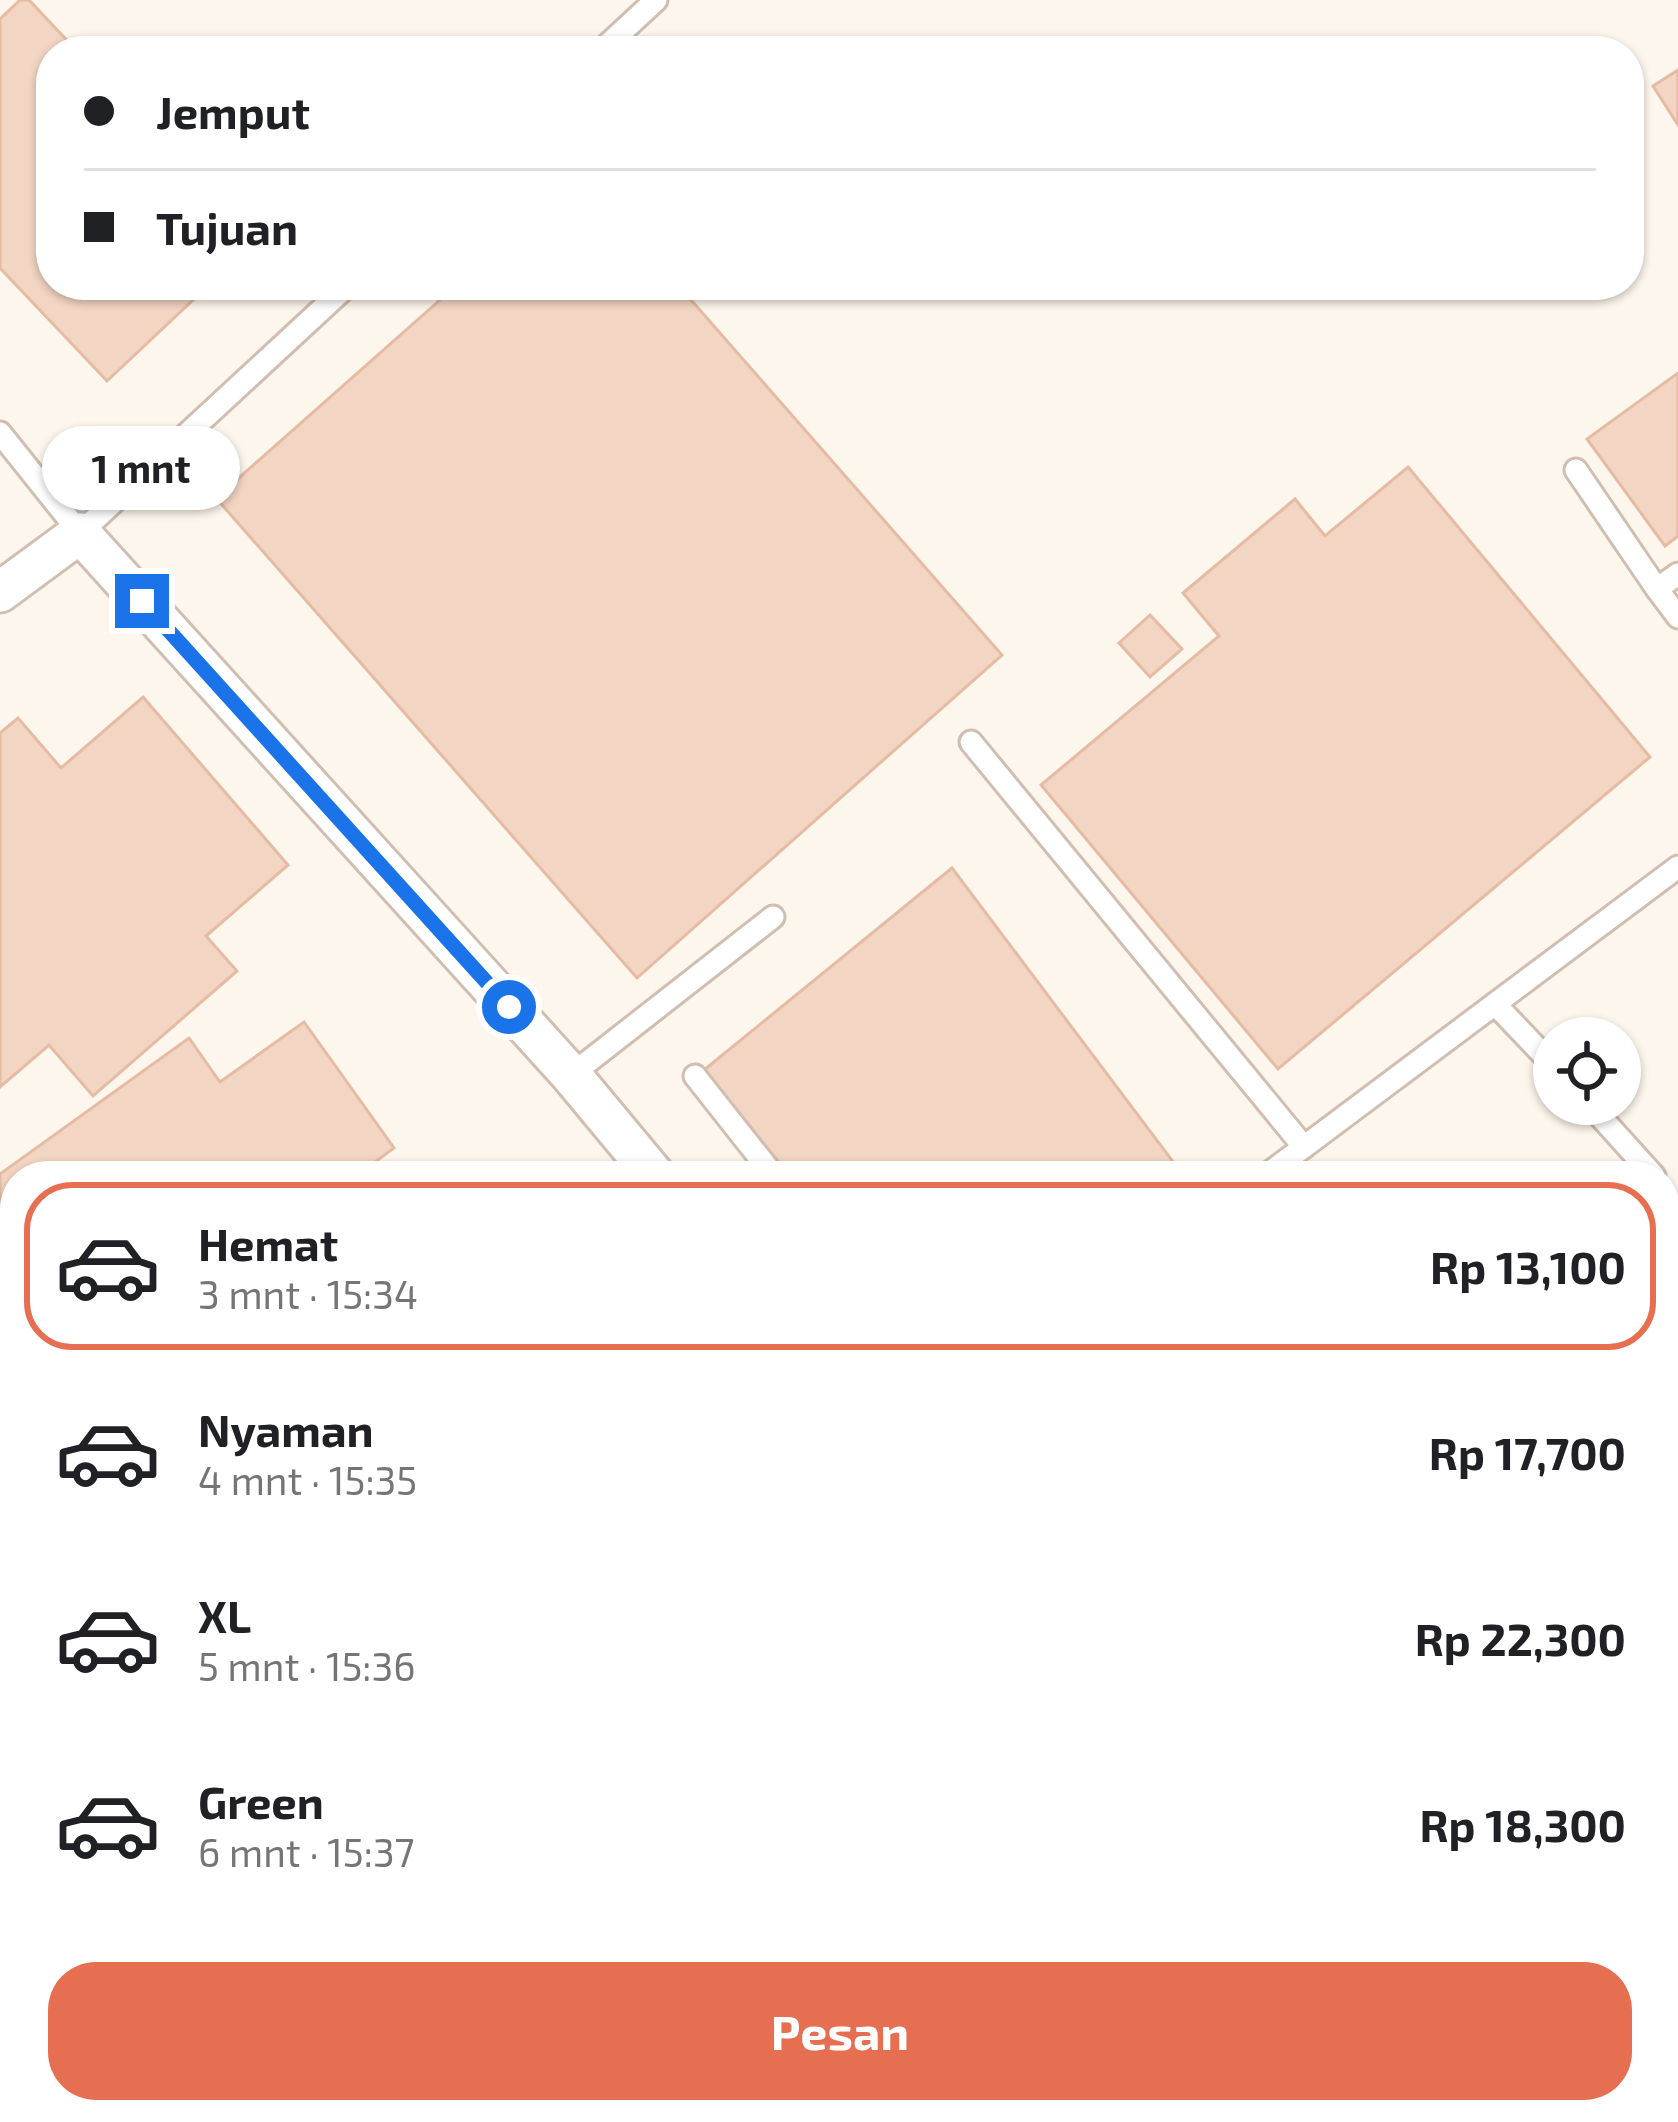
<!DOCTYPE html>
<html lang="id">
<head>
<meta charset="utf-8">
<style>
	:root { --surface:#fff; --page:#f2f2f2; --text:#202124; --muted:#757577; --line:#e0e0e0; --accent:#e76f51 }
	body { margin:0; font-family:"Exo 2",sans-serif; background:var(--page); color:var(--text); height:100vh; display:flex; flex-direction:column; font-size:45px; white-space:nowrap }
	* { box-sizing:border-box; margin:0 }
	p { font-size:39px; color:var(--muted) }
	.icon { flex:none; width:66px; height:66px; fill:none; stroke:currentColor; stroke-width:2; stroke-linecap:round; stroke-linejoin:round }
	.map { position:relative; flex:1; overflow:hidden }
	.sheet { position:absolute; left:0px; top:1161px; width:1680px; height:963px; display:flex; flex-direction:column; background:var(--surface); border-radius:48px 48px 0 0; box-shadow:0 3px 9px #0004 }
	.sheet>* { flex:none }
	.guide { position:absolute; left:36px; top:36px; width:1608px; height:264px; border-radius:48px; box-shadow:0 3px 9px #0004; display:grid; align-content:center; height:264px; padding:0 48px; background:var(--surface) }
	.controls { position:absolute; left:1533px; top:1017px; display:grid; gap:24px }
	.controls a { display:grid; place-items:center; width:108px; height:108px; border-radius:50%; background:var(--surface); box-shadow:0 3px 9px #0004; font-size:60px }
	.end { position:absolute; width:54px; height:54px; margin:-27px; border:15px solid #1a73e8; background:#fff; box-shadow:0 0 0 6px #fff }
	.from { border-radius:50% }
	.bubble { position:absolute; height:84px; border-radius:42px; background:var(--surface); box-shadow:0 3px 9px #0004; font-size:39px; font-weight:700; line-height:84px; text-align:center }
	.guide b { display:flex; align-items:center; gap:42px; height:114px; font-size:45px }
	.guide b+b { border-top:3px solid var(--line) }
	.guide i { width:30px; height:30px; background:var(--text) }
	ul { padding:21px 0 0; list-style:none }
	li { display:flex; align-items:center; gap:36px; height:168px; margin:0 24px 18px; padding:0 24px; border:6px solid transparent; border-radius:48px }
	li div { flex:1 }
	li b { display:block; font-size:45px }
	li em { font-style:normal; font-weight:700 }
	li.active { border-color:var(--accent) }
	li>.icon { width:108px; height:108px; stroke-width:1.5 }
	.action { display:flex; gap:24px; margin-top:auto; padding:24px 48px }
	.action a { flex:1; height:138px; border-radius:48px; background:var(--accent); color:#fff; font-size:48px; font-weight:700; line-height:138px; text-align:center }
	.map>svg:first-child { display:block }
	.building { fill:#f3d5c3; stroke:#e6bba3; stroke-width:3 }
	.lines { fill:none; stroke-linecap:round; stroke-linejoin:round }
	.service-casing { stroke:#d1beb0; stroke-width:27 }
	.minor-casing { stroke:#d1beb0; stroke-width:45 }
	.service { stroke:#fff; stroke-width:21 }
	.minor { stroke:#fff; stroke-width:39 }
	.route { stroke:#1a73e8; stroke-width:15 }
</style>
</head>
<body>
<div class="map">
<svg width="1678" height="2122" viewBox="0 0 1678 2122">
	<rect width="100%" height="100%" fill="#fdf6ec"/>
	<g class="building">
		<polygon points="20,0 29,0 77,51 51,51 51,285 209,285 107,381 0,268 0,19"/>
		<polygon points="1678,70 1678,125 1653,86"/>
		<polygon points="457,285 678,285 1002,655 637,978 216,498"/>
		<polygon points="1678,373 1678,536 1665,546 1587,439"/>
		<polygon points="1408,467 1650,757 1278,1069 1041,785 1219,636 1183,593 1295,499 1325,536"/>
		<polygon points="1150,615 1182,649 1150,677 1119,643"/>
		<polygon points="143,697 288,865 206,936 237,971 93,1096 49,1045 0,1087 0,733 18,718 61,768"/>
		<polygon points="952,868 1174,1163 1158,1176 790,1176 704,1070"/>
		<polygon points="304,1022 394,1148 356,1176 15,1176 15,1241 0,1219 0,1174 189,1038 220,1082"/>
		<polygon points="0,1257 15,1274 0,1294"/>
		<polygon points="15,1324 15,1370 0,1384 0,1337"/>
		<polygon points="1678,1488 1678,1723 1665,1733 1665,1498"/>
		<polygon points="15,1685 15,1716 0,1696"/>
		<polygon points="0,1853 15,1873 15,1997 0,2009"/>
		<polygon points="1678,1988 1678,2122 1521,2122 1512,2109 1665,2109 1665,1996"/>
		<polygon points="58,2109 447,2109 430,2122 41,2122"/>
		<polygon points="543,2109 875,2109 888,2122 530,2122"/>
		<polygon points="976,2109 1113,2109 1126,2122 963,2122"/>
	</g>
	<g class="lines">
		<g class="service-casing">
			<g id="service">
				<polyline points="601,51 656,0"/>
				<polyline points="0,433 80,533 348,285"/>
				<polyline points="1576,470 1657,589"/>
				<polyline points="1678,574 1657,589 1678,617"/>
				<polyline points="971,742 1304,1147"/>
				<polyline points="1495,1004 1554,1066"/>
				<polyline points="571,1075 773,917"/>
				<polyline points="695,1076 774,1176"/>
				<polyline points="1589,1104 1654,1176"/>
				<polyline points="1265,1176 1678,867"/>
				<polyline points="1665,1202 1665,1252"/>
				<polyline points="1678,1242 1667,1250 1678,1271"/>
				<polyline points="1665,1865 1678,1855"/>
				<polyline points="0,2111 15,2100"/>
			</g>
		</g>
		<g class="minor-casing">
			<g id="minor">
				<polyline points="0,592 80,533 571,1075 655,1176"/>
				<polyline points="1392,2109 1402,2122"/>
			</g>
		</g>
		<use href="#service" class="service"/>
		<use href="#minor" class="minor"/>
	</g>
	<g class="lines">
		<polyline class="route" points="142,601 509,1007"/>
	</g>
</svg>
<div class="controls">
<a><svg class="icon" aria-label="locate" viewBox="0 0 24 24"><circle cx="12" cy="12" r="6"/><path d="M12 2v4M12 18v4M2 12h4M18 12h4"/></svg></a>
</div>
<i class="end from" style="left:509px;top:1007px"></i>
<i class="end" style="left:142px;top:601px"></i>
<div class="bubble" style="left:42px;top:426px;width:198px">1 mnt</div>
<div class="guide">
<b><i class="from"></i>Jemput</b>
<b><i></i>Tujuan</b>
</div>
<section class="sheet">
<ul>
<li class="active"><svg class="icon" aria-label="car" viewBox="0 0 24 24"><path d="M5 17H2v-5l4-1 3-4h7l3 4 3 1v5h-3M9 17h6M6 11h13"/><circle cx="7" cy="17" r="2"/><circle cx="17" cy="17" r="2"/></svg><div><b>Hemat</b><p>3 mnt · 15:34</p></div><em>Rp 13,100</em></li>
<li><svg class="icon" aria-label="car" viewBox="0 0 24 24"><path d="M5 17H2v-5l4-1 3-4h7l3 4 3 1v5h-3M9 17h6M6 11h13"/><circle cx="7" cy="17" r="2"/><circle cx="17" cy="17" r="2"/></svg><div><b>Nyaman</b><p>4 mnt · 15:35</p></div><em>Rp 17,700</em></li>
<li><svg class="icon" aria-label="car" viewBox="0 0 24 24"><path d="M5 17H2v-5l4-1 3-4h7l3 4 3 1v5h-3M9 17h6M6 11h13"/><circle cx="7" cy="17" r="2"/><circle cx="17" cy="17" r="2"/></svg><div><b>XL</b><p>5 mnt · 15:36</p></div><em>Rp 22,300</em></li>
<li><svg class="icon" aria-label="car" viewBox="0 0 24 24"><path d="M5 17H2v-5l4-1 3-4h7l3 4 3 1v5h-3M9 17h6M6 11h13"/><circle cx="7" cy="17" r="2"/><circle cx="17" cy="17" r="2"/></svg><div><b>Green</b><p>6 mnt · 15:37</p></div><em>Rp 18,300</em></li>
</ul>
<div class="action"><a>Pesan</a></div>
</section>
</div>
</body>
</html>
